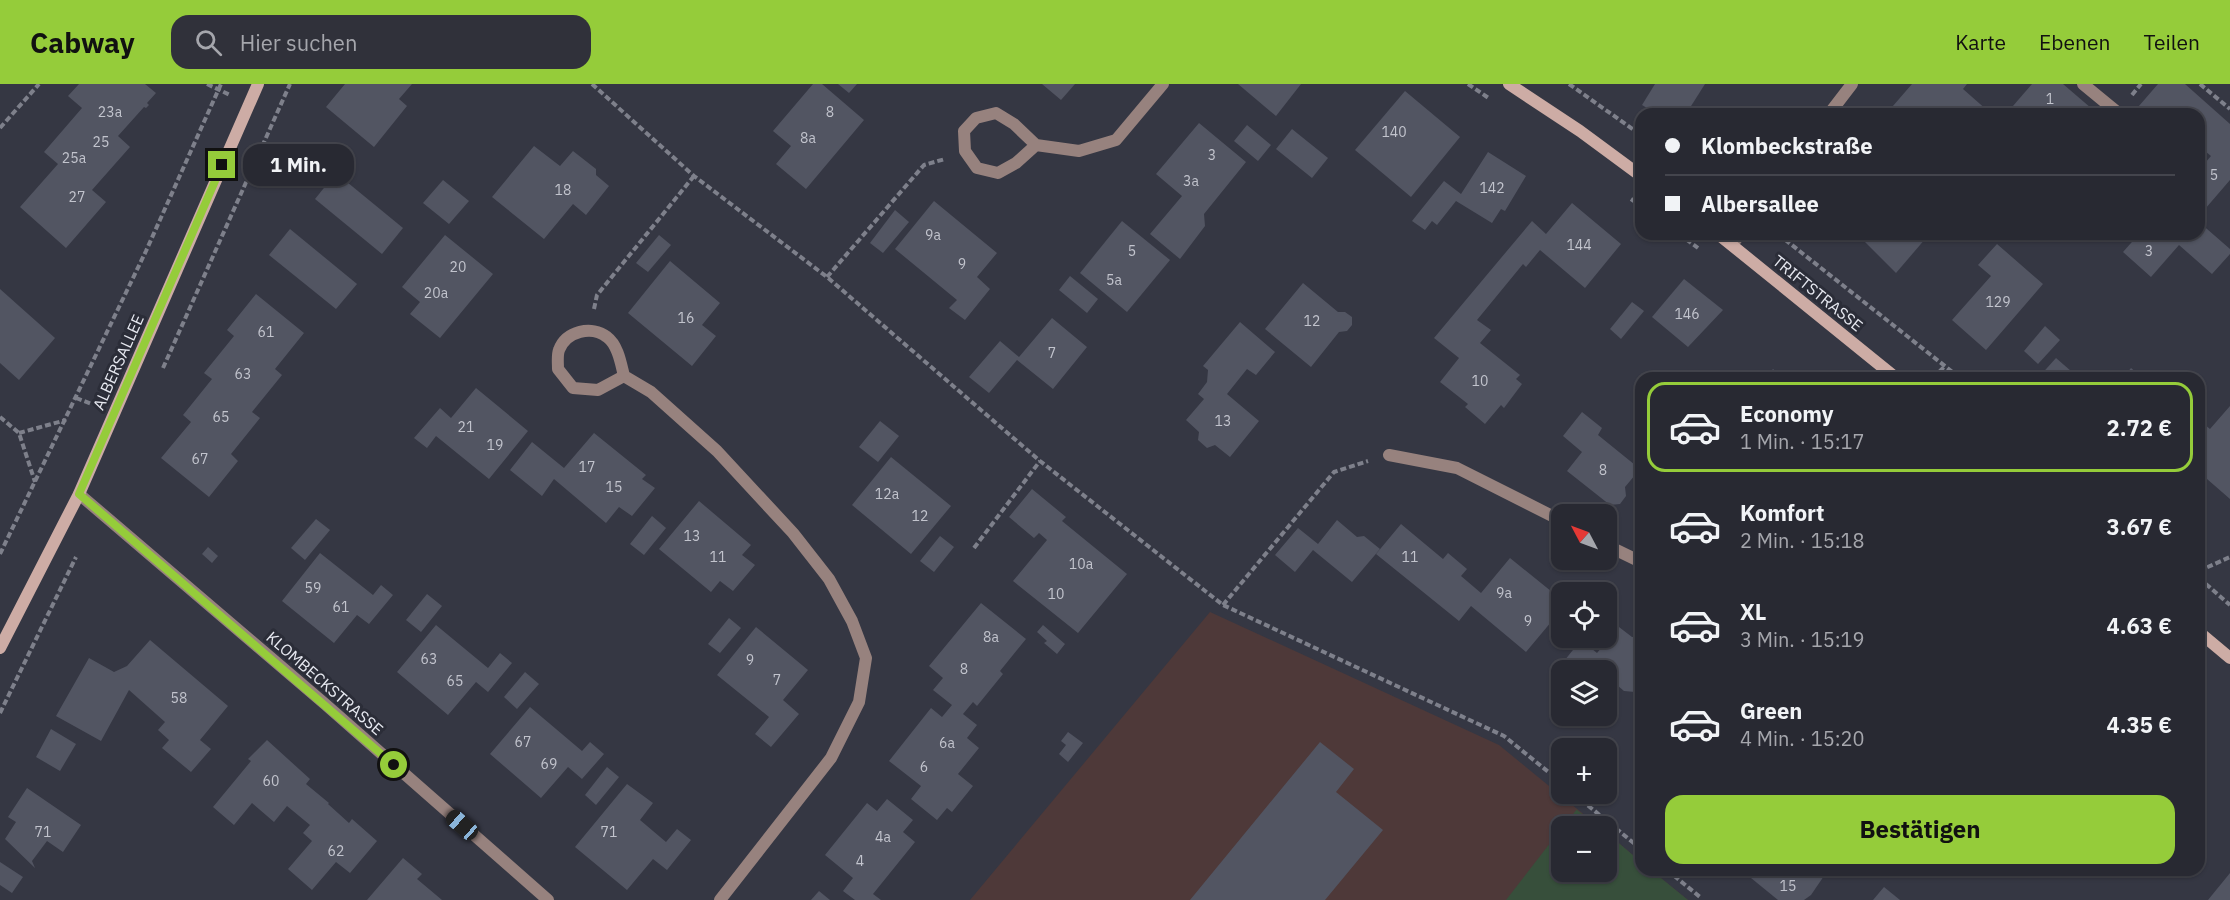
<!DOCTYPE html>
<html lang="de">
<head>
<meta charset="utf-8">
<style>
	:root { --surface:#282932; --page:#30313a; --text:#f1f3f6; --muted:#a5a6ac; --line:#44454d; --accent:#95cc3a }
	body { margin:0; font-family:"IBM Plex Sans",sans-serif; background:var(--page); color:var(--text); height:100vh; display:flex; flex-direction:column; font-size:22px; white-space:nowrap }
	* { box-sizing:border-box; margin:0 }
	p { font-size:20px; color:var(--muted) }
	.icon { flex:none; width:33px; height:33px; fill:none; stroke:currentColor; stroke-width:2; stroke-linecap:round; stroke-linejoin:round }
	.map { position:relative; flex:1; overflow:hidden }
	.details { position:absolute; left:1635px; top:288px; width:570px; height:504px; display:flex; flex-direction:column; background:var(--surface); border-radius:18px; box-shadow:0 2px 4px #0004,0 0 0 2px var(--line) }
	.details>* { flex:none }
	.top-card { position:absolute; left:1635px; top:24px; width:570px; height:132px; border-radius:18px; box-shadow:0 2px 4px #0004,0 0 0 2px var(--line); display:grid; align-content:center; height:132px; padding:0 30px; background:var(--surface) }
	.needle { width:39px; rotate:311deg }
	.buttons { position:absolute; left:1551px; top:420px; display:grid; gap:12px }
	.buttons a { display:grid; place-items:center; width:66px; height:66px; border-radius:12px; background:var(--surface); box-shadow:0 2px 4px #0004,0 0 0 2px var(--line); font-size:30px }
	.end { position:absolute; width:27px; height:27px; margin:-14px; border:8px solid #95cc3a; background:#111; box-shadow:0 0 0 3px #111 }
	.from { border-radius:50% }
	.bubble { position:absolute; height:42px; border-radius:18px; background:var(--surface); box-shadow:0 2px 4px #0004,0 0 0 2px var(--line); font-size:20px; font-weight:700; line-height:42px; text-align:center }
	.car { position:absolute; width:18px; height:36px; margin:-18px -9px; border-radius:8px; box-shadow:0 0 4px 2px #0007; background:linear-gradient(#222 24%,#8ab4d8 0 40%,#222 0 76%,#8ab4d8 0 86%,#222 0) }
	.top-card b { display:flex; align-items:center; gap:21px; height:57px; font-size:22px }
	.top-card b+b { border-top:2px solid var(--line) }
	.top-card i { width:15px; height:15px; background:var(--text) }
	ul { padding:10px 0 0; list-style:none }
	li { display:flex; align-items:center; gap:18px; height:90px; margin:0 12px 9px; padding:0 18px; border:3px solid transparent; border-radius:18px }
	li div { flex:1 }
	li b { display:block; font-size:22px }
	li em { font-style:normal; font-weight:700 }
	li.current { border-color:var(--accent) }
	li>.icon { width:54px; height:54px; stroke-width:1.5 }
	.button { display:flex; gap:12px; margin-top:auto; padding:12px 30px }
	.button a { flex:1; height:69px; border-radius:18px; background:var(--accent); color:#111; font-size:24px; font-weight:700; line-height:69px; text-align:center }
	header { display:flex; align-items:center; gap:36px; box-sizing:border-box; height:84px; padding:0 30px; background:var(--accent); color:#111 }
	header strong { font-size:28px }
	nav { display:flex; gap:33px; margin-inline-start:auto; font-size:21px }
	.search { width:420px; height:54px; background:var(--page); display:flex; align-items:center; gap:15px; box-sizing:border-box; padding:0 21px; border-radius:18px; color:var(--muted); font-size:22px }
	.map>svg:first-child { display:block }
	.education { fill:#4e3939 }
	.green { fill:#374f3b }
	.building { fill:#525562 }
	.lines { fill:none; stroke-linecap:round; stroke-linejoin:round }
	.path { stroke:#7e808b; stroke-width:4; stroke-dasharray:6 3; stroke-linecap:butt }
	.lane { stroke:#97827e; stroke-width:12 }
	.street { stroke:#97827e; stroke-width:12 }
	.secondary { stroke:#cdaca5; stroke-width:12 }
	.route { stroke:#95cc3a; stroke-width:8 }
	.labels { text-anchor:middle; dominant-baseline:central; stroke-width:6; stroke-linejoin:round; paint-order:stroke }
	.number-label { font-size:14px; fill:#c2c4cd }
	.street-label { font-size:16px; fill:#e7e9f1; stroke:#2b2d38 }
</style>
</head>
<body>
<header>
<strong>Cabway</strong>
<div class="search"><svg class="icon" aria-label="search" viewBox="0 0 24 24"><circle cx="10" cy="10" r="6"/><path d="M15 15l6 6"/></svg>Hier suchen</div>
<nav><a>Karte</a><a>Ebenen</a><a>Teilen</a></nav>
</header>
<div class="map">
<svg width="2230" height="816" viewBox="0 0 2230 816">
	<rect width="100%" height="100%" fill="#353743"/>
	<polygon class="education" points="1210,528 1499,661 1598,742 1562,742 1562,788 1606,788 1607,749 1641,778 1641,786 1651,786 1688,816 970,816"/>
	<g class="green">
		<polygon points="1577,725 1577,726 1598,742 1564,742"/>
		<polygon points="1561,745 1562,788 1606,788 1607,749 1641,778 1641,786 1651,786 1688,816 1506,816"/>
	</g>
	<g class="building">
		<polygon points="79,0 145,0 156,9 147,19 149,21 146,24 144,23 118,52 130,63 92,106 106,118 66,164 20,123 58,80 44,68 82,24 68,12"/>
		<polygon points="345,0 412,0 399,15 407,22 374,63 326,23"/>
		<polygon points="813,0 822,0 864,36 806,105 776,80 791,62 773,47"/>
		<polygon points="838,0 857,0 849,9"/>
		<polygon points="1042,0 1075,0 1061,16"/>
		<polygon points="1238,0 1301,0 1276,32"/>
		<polygon points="1655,0 1705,0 1686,30 1657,30 1642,21"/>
		<polygon points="1912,0 1967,0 1963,5 1988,27 1986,30 1886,30"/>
		<polygon points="2032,0 2063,0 2098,30 2006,30"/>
		<polygon points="2158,0 2185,0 2230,40 2230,96 2199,132 2199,86 2211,72 2199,62 2199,30 2132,30"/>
		<polygon points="1405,7 1460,53 1411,113 1355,66"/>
		<polygon points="1199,39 1246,78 1204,130 1205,142 1180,175 1150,150 1182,112 1156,90"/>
		<polygon points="1247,41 1271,61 1258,77 1234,57"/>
		<polygon points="1292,45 1328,74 1312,94 1276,65"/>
		<polygon points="534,62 560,82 573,67 596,85 596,91 609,102 586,131 573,120 544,155 492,113"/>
		<polygon points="1488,68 1526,92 1505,127 1501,125 1492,139 1456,117 1437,141 1432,137 1425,146 1412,137 1444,97 1461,110"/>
		<polygon points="336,89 403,144 382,170 315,115"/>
		<polygon points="443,96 469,117 449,140 423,119"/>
		<polygon points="934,117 997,169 977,193 990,205 965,236 949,224 957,216 895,165"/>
		<polygon points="1572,119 1621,160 1585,204 1540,166 1526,183 1523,180 1477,236 1491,246 1480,259 1520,291 1516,295 1522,300 1504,324 1501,321 1485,340 1465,323 1468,320 1440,298 1459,274 1434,254 1532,137 1546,150"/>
		<polygon points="895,126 909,138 883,169 870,159"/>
		<polygon points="1122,137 1170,176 1127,228 1080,189"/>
		<polygon points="2199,138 2230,165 2230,170 2212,190 2179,161 2151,193 2123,168 2139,150 2199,150"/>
		<polygon points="290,145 357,200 336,225 269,171"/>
		<polygon points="1863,150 1926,150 1926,154 1896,189 1860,153"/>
		<polygon points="445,151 493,190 440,254 410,230 420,218 402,203"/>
		<polygon points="659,151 671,161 648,188 636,179"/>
		<polygon points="1997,160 2043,200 1986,266 1952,236 1991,192 1978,181"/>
		<polygon points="670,177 720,219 702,241 716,252 692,282 628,229"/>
		<polygon points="1070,192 1098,215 1087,229 1059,206"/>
		<polygon points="1684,195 1723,226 1688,263 1652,233"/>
		<polygon points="1303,199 1338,228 1345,228 1352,233 1352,241 1347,247 1339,248 1311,283 1265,245"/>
		<polygon points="0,205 55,254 19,296 0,279"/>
		<polygon points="256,210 304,249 275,285 282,291 252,328 260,334 231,370 238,377 209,413 161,374 191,338 183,331 212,295 204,289 234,252 227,246"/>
		<polygon points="1632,218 1644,227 1621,255 1610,245"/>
		<polygon points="1052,234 1087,263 1053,305 1017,276 989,309 969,293 1000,257 1019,273"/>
		<polygon points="1240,238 1275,268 1256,291 1247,285 1227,310 1259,337 1230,373 1215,361 1207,364 1198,356 1199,348 1186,336 1204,315 1198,310 1207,298 1208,286 1203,282"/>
		<polygon points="2045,242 2060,256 2038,280 2024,267"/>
		<polygon points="2056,274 2079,294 2038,294"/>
		<polygon points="2131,284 2143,294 2123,294"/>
		<polygon points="1773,285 1784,294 1765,294"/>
		<polygon points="476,304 528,347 489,395 436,352 427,364 414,354 440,324 451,334"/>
		<polygon points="2230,322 2230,415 2199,388 2199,336 2210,345"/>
		<polygon points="1582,328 1602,344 1598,351 1640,385 1625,403 1626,412 1620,420 1610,421 1567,387 1582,368 1563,352"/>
		<polygon points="880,337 899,352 878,378 859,363"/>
		<polygon points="594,349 646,391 642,395 655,404 632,432 619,423 606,439 554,395 542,412 510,386 532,358 564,384"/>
		<polygon points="891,373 951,422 911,470 852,421"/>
		<polygon points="1032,405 1066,433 1062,437 1127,490 1078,549 1013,497 1047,456 1039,449 1034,454 1009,433"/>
		<polygon points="699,417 751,461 742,471 755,481 733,507 720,497 711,508 659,465"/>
		<polygon points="652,432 666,444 644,471 630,460"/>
		<polygon points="316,435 330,446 305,476 291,464"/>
		<polygon points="1337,436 1357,453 1364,452 1380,465 1352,498 1313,466 1295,488 1275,471 1298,444 1318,460"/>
		<polygon points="1401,440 1443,475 1448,469 1467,485 1461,492 1481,509 1510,474 1562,516 1562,525 1526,568 1471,522 1459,537 1376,470"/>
		<polygon points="940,452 954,463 934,488 920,477"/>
		<polygon points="208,463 218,472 212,479 202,470"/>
		<polygon points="320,469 373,511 381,501 393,511 369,540 357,531 334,559 282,517"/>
		<polygon points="427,510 442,522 421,548 406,536"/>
		<polygon points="981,519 1026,555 1000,587 1003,590 977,622 973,618 963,630 977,641 967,654 979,664 958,690 973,702 952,728 947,724 937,736 911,715 921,702 889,677 931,624 942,633 952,621 933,606 943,594 929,582"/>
		<polygon points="729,534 741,544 720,569 708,560"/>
		<polygon points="436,541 488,584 500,569 512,579 488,608 476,598 448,631 397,588"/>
		<polygon points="1043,541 1065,560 1057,570 1044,559 1047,557 1037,548"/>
		<polygon points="756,543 808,586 783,616 799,630 771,663 755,650 769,633 717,591"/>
		<polygon points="1619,543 1632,553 1641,553 1641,600 1635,608 1624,607 1617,601 1613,590 1600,579 1593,586 1562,586 1562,592 1556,587 1581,556 1597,569"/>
		<polygon points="150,556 228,622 200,656 211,665 191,688 162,664 169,656 158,646 165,638 129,606 101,657 56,632 89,574 114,588 127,582"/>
		<polygon points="525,588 539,600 517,625 504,613"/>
		<polygon points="530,623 582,667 590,658 604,670 582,695 568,683 541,714 490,670"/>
		<polygon points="51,645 76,660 60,687 36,673"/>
		<polygon points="1068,648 1083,659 1068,678 1059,670 1066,661 1061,657"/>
		<polygon points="267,656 310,695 306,700 329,719 328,720 349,739 352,735 377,757 350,789 336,778 312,806 288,785 312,757 303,749 310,741 287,722 274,738 252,719 234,741 213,723 251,677 248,675"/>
		<polygon points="1320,658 1354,685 1336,708 1383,746 1325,816 1190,816"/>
		<polygon points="607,683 619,693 596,721 585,711"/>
		<polygon points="627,700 653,719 640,736 666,758 677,745 691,756 667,786 653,775 627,806 575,763"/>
		<polygon points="27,704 81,741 63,768 47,757 32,777 35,784 5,755 16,738 8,733"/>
		<polygon points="887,715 913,736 903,748 915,758 873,810 881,816 855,816 843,807 853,794 825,771 867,719 877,727"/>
		<polygon points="403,774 422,790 417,795 442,816 367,816"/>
		<polygon points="0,778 23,793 12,809 0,801"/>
		<polygon points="1757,786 1823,786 1826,789 1811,811 1804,816 1778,816 1751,794"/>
		<polygon points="2230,789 2230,816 2208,816"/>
		<polygon points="1884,803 1900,816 1873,816"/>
		<polygon points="819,807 830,816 811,816"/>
	</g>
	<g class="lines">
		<g class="path">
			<polyline points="207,0 230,11"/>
			<polyline points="592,0 694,92 827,193 1040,377 1223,521 1504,652 1562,699"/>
			<polyline points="1468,0 1490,15"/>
			<polyline points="1569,0 1641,51"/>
			<polyline points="2200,0 2230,25"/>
			<polyline points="2132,11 2141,0"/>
			<polyline points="0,44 39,0"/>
			<polyline points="1631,115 1641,122"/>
			<polyline points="1679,150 1698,164"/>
			<polyline points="1778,150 1960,294"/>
			<polyline points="827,193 924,81 945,75"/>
			<polyline points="594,225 597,211 694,92"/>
			<polyline points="163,284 290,0"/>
			<polyline points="1933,294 1945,282"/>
			<polyline points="76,314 92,320"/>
			<polyline points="0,333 19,349 35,398"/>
			<polyline points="19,349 66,336"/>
			<polyline points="974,464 1040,377"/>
			<polyline points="0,470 146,167 221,0"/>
			<polyline points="2199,487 2230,473"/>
			<polyline points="2199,494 2230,521"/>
			<polyline points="1223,521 1334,388 1368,377"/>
			<polyline points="0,629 76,473"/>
			<polyline points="1574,710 1641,765"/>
			<polyline points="1667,786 1700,813"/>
		</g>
		<polyline class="lane" points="2083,0 2117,28"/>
		<g class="street">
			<polyline points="1829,30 1852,0"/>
			<polyline points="1036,61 1016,79 998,89 977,84 965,67 964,47 976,34 996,29 1014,40 1036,61 1079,67 1116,56 1163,0"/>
			<polyline points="1732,161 1740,150"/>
			<path d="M624,292l-26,14 -25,-2 -15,-19c0,-6 -1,-14 1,-19 7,-19 33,-25 48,-13 11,8 14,27 17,39l27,16 66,59 76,82 36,46 23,42 14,37 -7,44 -28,56 -111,142"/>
			<polyline points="1389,371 1457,384 1562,437"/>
			<polyline points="79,410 325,620 548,816"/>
			<polyline points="1606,461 1641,478"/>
		</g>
		<g class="secondary">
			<polyline points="1509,0 1580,47 1641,92"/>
			<polyline points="1718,150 1896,294"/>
			<polyline points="2199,548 2230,574"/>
			<polyline points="0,564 79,410 258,0"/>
		</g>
	</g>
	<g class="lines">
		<polyline class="route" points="222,81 79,410 394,681"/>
	</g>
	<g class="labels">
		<g class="number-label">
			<text x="2050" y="15">1</text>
			<text x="110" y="28">23a</text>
			<text x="830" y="28">8</text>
			<text x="1394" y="48">140</text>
			<text x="808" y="54">8a</text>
			<text x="101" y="58">25</text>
			<text x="1212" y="71">3</text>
			<text x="74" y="74">25a</text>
			<text x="2214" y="91">5</text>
			<text x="1191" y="97">3a</text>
			<text x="1492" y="104">142</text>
			<text x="563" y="106">18</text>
			<text x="77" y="113">27</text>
			<text x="933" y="151">9a</text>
			<text x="1579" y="161">144</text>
			<text x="1132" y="167">5</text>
			<text x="2149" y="167">3</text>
			<text x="962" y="180">9</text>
			<text x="458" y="183">20</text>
			<text x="1114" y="196">5a</text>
			<text x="436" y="209">20a</text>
			<text x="1998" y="218">129</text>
			<text x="1687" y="230">146</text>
			<text x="686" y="234">16</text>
			<text x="1312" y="237">12</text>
			<text x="266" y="248">61</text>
			<text x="1052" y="269">7</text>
			<text x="243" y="290">63</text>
			<text x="1480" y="297">10</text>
			<text x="221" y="333">65</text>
			<text x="1223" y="337">13</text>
			<text x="466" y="343">21</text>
			<text x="495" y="361">19</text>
			<text x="200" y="375">67</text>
			<text x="587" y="383">17</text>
			<text x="1603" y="386">8</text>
			<text x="614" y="403">15</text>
			<text x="887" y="410">12a</text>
			<text x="920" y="432">12</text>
			<text x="692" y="452">13</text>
			<text x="718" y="473">11</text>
			<text x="1410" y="473">11</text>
			<text x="1081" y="480">10a</text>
			<text x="313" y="504">59</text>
			<text x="1504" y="509">9a</text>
			<text x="1056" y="510">10</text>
			<text x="341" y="523">61</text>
			<text x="1528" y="537">9</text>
			<text x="991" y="553">8a</text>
			<text x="429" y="575">63</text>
			<text x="750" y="576">9</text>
			<text x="964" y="585">8</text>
			<text x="777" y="596">7</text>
			<text x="455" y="597">65</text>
			<text x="179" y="614">58</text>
			<text x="523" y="658">67</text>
			<text x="947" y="659">6a</text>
			<text x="549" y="680">69</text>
			<text x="924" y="683">6</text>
			<text x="271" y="697">60</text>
			<text x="43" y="748">71</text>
			<text x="609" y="748">71</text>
			<text x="883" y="753">4a</text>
			<text x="336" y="767">62</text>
			<text x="860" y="777">4</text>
			<text x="1788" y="802">15</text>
		</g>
		<g class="street-label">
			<text transform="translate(1818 209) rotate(39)">TRIFTSTRASSE</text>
			<text transform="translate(118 278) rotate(-66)">ALBERSALLEE</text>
			<text transform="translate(325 599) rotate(41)">KLOMBECKSTRASSE</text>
		</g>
	</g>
</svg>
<div class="buttons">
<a><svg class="needle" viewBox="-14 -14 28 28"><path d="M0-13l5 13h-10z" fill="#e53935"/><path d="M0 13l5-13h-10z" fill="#a5a6ac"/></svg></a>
<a><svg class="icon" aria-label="locate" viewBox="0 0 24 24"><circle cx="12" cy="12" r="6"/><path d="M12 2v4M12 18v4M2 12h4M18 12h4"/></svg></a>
<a><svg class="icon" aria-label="layers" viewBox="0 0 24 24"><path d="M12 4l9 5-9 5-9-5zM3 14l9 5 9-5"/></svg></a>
<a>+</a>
<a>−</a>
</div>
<i class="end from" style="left:394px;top:681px"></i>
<i class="end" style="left:222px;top:81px"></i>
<div class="bubble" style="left:243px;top:60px;width:111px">1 Min.</div>
<i class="car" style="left:462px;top:741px;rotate:311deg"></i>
<div class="top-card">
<b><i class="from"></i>Klombeckstraße</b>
<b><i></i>Albersallee</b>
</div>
<section class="details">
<ul>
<li class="current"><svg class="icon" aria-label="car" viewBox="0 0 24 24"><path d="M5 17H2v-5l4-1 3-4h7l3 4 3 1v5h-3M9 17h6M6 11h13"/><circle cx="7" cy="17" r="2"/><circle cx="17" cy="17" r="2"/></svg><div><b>Economy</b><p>1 Min. · 15:17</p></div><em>2.72 €</em></li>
<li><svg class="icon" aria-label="car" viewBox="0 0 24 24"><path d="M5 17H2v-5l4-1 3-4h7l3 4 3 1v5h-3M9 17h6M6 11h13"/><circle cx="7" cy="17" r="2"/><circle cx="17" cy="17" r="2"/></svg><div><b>Komfort</b><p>2 Min. · 15:18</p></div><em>3.67 €</em></li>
<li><svg class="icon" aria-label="car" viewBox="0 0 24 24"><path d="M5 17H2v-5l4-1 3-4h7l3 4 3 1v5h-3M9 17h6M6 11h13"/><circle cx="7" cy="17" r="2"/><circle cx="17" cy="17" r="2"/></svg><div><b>XL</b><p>3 Min. · 15:19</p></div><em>4.63 €</em></li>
<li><svg class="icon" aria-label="car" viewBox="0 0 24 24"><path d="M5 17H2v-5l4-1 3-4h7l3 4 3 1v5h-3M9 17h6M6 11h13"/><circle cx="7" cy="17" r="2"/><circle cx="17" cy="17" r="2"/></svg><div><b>Green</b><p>4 Min. · 15:20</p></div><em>4.35 €</em></li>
</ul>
<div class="button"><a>Bestätigen</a></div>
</section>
</div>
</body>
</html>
